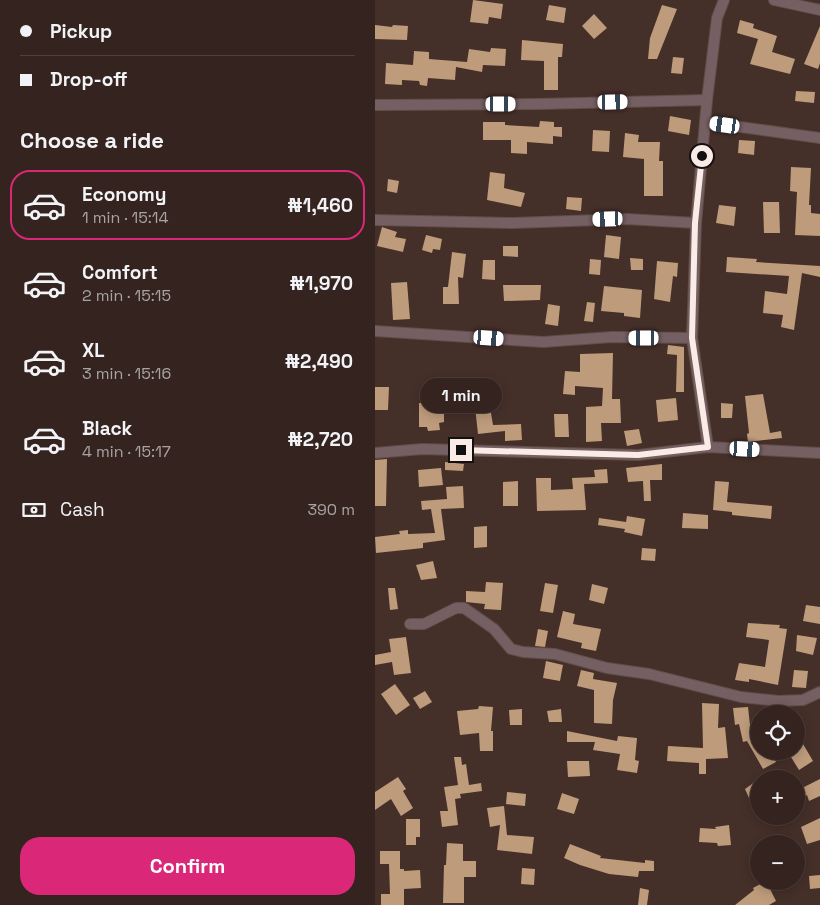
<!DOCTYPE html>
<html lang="en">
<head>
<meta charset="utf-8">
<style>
	:root { --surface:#34231f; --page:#3f2f2c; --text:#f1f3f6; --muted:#a9a4a4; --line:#4e403d; --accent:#db2777 }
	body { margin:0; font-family:"Space Grotesk",sans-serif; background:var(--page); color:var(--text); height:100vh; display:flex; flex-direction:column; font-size:19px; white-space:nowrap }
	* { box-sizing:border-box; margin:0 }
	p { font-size:16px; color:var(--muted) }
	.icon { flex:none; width:28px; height:28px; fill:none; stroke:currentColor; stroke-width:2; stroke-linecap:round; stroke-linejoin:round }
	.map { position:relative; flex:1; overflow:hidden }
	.drawer { display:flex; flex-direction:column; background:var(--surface); width:375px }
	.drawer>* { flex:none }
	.top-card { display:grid; align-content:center; height:110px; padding:0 20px; background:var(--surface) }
	.fabs { position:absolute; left:375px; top:705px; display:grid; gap:10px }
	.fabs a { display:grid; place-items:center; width:55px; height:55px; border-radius:50%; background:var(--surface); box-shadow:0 2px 12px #0003,0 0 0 1px var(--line); font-size:25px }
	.end { position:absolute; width:22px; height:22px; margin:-11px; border:6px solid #faebe7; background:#111; box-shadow:0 0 0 2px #111 }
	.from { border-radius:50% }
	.bubble { position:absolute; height:35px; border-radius:18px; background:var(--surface); box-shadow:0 2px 12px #0003,0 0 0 1px var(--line); font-size:16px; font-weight:800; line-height:35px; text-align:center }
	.car { position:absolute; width:15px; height:30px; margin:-15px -8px; border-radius:6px; box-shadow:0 0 4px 1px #0007; background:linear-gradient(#fff 24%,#345 0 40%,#fff 0 76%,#345 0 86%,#fff 0) }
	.top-card b { display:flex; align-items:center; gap:18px; height:48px; font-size:19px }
	.top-card b+b { border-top:1px solid var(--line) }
	.top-card i { width:12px; height:12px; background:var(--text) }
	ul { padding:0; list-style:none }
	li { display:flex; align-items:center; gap:15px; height:70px; margin:0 10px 8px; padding:0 10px; border:2px solid transparent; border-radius:20px }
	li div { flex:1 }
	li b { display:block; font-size:19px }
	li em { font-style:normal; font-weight:800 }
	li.active { border-color:var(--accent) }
	li>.icon { width:45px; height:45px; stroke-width:1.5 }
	h2 { padding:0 20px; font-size:22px; line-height:60px }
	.pay { display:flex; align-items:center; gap:12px; height:55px; padding:0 20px; font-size:19px }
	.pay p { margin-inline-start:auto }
	.action { display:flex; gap:10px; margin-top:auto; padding:10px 20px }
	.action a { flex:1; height:58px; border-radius:20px; background:var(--accent); color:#fff; font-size:20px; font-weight:800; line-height:58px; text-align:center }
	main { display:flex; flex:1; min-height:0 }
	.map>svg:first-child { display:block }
	.building { fill:#be9b7b }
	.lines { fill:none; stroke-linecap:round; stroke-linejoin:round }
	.street-casing { stroke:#624d47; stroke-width:12 }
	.street { stroke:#745f63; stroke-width:10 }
	.route { stroke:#faebe7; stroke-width:6 }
</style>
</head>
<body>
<main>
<section class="drawer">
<div class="top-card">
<b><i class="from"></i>Pickup</b>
<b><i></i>Drop-off</b>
</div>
<h2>Choose a ride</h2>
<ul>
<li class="active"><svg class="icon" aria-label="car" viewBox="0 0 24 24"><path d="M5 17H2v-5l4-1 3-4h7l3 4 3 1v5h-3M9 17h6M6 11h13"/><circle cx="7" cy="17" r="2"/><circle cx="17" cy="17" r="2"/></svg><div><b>Economy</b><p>1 min · 15:14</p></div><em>₦1,460</em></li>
<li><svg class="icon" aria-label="car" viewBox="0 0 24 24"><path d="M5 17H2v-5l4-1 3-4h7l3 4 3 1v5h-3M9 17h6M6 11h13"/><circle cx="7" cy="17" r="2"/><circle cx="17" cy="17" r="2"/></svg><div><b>Comfort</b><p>2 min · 15:15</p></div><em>₦1,970</em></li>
<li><svg class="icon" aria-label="car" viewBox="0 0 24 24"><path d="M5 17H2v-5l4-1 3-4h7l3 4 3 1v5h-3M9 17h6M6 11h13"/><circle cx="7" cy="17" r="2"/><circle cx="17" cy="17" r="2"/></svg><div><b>XL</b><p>3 min · 15:16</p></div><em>₦2,490</em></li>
<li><svg class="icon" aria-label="car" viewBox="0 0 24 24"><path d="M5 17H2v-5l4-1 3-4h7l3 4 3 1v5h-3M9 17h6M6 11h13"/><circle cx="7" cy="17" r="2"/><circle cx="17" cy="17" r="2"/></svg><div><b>Black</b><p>4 min · 15:17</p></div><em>₦2,720</em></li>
</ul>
<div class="pay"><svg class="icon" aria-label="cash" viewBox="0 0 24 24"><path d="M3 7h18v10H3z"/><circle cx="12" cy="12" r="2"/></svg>Cash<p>390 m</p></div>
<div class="action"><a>Confirm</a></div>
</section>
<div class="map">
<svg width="445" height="905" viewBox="0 0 445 905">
	<rect width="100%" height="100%" fill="#452f29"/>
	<g class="building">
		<polygon points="98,0 128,4 126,19 114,17 113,24 95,22"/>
		<polygon points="174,5 191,8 189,23 171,20"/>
		<polygon points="287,5 302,9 282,59 273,59 275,38"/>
		<polygon points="219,14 232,28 219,39 207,26"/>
		<polygon points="365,20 379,24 378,28 402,36 397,52 420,59 415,74 375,64 383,39 362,33"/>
		<polygon points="0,25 17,27 18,25 33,26 32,40 0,39"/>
		<polygon points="445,26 445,63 443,69 429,64"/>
		<polygon points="147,40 188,44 187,57 183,57 183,90 169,90 169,61 146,60"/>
		<polygon points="116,48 131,49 130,66 108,65 107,72 81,67 80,80 53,78 52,86 45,85 44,81 27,80 27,85 10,84 11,63 38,65 39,51 54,52 54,59 92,62 94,49 115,52"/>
		<polygon points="298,57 309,58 307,74 296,73"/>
		<polygon points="421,91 440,92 439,103 420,101"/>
		<polygon points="295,116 316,120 314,135 293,131"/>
		<polygon points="165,121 179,122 179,127 187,127 187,137 178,136 178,144 152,142 152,154 136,153 136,140 108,140 108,122 130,122 130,125 164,127"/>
		<polygon points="218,130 235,131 234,152 217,151"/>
		<polygon points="250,133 264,135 263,142 285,142 284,161 288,161 288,196 269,196 269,159 248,157"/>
		<polygon points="364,140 380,141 379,155 363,153"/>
		<polygon points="416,167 436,168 434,205 436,205 436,213 445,214 445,236 420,235 422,192 415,191"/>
		<polygon points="115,172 130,174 129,188 150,193 146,207 112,200"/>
		<polygon points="13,179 24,181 22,193 12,191"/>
		<polygon points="192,197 207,198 206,211 191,209"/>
		<polygon points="388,202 404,202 405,233 389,233"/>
		<polygon points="344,205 361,207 359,226 341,223"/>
		<polygon points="7,227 22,232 20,237 31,239 28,252 2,246"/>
		<polygon points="51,235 67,239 65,250 58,249 57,253 47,250"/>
		<polygon points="231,235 246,237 244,259 229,257"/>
		<polygon points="128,246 143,246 143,257 128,256"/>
		<polygon points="77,252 91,254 88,278 83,277 84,304 68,304 68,287 73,287"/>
		<polygon points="352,257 382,259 381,262 445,266 445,277 427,273 419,330 406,327 408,315 388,313 390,291 412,294 414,276 351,272"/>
		<polygon points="255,258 268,259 268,270 256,270"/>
		<polygon points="215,259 226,260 225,275 214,274"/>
		<polygon points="108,260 120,260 120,280 107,279"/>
		<polygon points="282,261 303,263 302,277 298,276 295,302 279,299"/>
		<polygon points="32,282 35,319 18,320 16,283"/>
		<polygon points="128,285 166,285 165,300 129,301"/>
		<polygon points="229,286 267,290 265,318 249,316 249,313 226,311"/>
		<polygon points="212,302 220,303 218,322 209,321"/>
		<polygon points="173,304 185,306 183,326 170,324"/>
		<polygon points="293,345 309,347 309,392 301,392 302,355 292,354"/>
		<polygon points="238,353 237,399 245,399 246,423 226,423 227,441 211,442 211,407 227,406 228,388 200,386 200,395 188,394 190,371 205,372 205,354"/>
		<polygon points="75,384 120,385 120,392 113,392 113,395 75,394"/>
		<polygon points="0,387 14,387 13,410 0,410"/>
		<polygon points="388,394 395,433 406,431 407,438 373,442 372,434 374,433 370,396"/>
		<polygon points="301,398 303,420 283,422 281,400"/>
		<polygon points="44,403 60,403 61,408 69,408 69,422 64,423 65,430 53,431 52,427 44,427"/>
		<polygon points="346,403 358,404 357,418 346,418"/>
		<polygon points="100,407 115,407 118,425 146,424 147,440 130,441 130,431 103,434"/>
		<polygon points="179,414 193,414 194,437 180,437"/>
		<polygon points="264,429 267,443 252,446 249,431"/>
		<polygon points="12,459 11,506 0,506 0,460"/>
		<polygon points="70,462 89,464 88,471 70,470"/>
		<polygon points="287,464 287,480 275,480 276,501 269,501 268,481 253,482 251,468"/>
		<polygon points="66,468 68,485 44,487 43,470"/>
		<polygon points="232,469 233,483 209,484 211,510 162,511 161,478 176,478 176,490 198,489 197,478 220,477 219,470"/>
		<polygon points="143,481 143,506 128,506 128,482"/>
		<polygon points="340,481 354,482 352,502 397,506 396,519 357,515 357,512 338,510"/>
		<polygon points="88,486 89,508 66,509 70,540 48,543 48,548 1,553 0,537 25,534 24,531 33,530 33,534 60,533 56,509 47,510 46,501 72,499 71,487"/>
		<polygon points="308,513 333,515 333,529 307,528"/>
		<polygon points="252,516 270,519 267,536 249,532 250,529 223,525 224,518 251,522"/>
		<polygon points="112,526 112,547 99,548 99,527"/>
		<polygon points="267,548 281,549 280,561 266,560"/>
		<polygon points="58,561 62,578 46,580 41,565"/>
		<polygon points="111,582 128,583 126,610 109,609 110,604 91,602 91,591 110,592"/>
		<polygon points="170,583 183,585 178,613 165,611"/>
		<polygon points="217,584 233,588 229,604 214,600"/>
		<polygon points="13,588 20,588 23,609 15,610"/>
		<polygon points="431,605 445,607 445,624 428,621"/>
		<polygon points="188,611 200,614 198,624 226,629 221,651 206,648 207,643 182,637"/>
		<polygon points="373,623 405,625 404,628 412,629 403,685 374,679 374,682 360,680 364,663 390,667 394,640 371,637"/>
		<polygon points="163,629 173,631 170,647 160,646"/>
		<polygon points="422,635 442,638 438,655 421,651"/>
		<polygon points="31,637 36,673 19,675 17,662 0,665 0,655 16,652 14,639"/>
		<polygon points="171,661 188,665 185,681 168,678"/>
		<polygon points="206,670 219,673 218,679 242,683 238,700 237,724 219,723 219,690 202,686"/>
		<polygon points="419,670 433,671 431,688 417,687"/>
		<polygon points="20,684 35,705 21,715 6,694"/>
		<polygon points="50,691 57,702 45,709 38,698"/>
		<polygon points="327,703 344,704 343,728 350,727 353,758 331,759 331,774 324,774 324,763 292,761 293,746 328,748"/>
		<polygon points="104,706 118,707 116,731 118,731 118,751 105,751 104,733 85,735 82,711 103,709"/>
		<polygon points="373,707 375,725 379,724 384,751 395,751 401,762 388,769 372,741 368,742 364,724 360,725 358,708"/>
		<polygon points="147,709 147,725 135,725 134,710"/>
		<polygon points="186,709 187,722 174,722 172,711"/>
		<polygon points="192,731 242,741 243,736 262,738 260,760 264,761 262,773 242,770 245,754 218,750 220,742 192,742"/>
		<polygon points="421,732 438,761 424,770 416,757 419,755 417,751 421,751"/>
		<polygon points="79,757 86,757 87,765 91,764 94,785 106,783 107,791 85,794 86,798 80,799 83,825 67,827 65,811 73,811 69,787 83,785"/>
		<polygon points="192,761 214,761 215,776 193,777"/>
		<polygon points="23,777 31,789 28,791 38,808 26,816 16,799 0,810 0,792"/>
		<polygon points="384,779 384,793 374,798 370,789"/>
		<polygon points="445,779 445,796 434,801 432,795 421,801 421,791"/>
		<polygon points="132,792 151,794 150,806 131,804"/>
		<polygon points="187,793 204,799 199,814 182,809"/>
		<polygon points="129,806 132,835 159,837 157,854 122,850 125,825 115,827 112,808"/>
		<polygon points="445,818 445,840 432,844 426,827"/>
		<polygon points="31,819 45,819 45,837 41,837 41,845 31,845"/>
		<polygon points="354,825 356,845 343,846 342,843 324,842 325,828 341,829 340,827"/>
		<polygon points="72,843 88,844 88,861 101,861 101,877 89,877 89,903 68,903 69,865 71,865"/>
		<polygon points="195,844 226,856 225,858 270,863 270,860 279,861 279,871 264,871 263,877 234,874 205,865 189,858"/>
		<polygon points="5,851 25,851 25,869 29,869 29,871 45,870 46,888 29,889 29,905 6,905 6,894 15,894 14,864 5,864"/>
		<polygon points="147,868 160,869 159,885 146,884"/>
		<polygon points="445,875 445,888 435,889 434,876"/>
		<polygon points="391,881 401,901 394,905 360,905 379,890 378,888"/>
		<polygon points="265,888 274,890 272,905 263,905"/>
	</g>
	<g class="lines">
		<g class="street-casing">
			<g id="street">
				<polyline points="399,0 445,10"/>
				<polyline points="0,105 164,104 332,100"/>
				<polyline points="330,122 445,138"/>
				<polyline points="0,220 138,223 252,219 321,223"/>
				<polyline points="0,331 168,342 237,337 317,338"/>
				<polyline points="333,447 317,338 321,223 332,100 342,18 349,0"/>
				<polyline points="0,453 47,449 263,455 333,447 445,453"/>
				<polyline points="35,624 49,624 81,608 89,608 119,629 136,649 148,652 180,654 232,668 274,674 366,697 404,701 428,700 445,692"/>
			</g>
		</g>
		<use href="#street" class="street"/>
	</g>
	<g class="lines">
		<polyline class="route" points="86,450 263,455 333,447 317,338 320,223 327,156"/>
	</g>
</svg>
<div class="fabs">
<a><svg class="icon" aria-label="locate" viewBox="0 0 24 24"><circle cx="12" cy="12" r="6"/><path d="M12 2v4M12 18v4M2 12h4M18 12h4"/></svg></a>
<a>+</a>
<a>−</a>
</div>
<i class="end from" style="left:327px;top:156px"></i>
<i class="end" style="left:86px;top:450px"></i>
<div class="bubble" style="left:45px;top:378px;width:82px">1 min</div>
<i class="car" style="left:238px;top:102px;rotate:89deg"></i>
<i class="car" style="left:126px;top:104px;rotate:90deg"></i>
<i class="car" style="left:350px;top:125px;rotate:278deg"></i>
<i class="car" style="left:233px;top:219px;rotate:268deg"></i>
<i class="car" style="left:114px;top:338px;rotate:94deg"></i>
<i class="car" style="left:269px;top:338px;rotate:270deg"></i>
<i class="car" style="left:370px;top:449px;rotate:93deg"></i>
</div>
</main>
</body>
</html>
